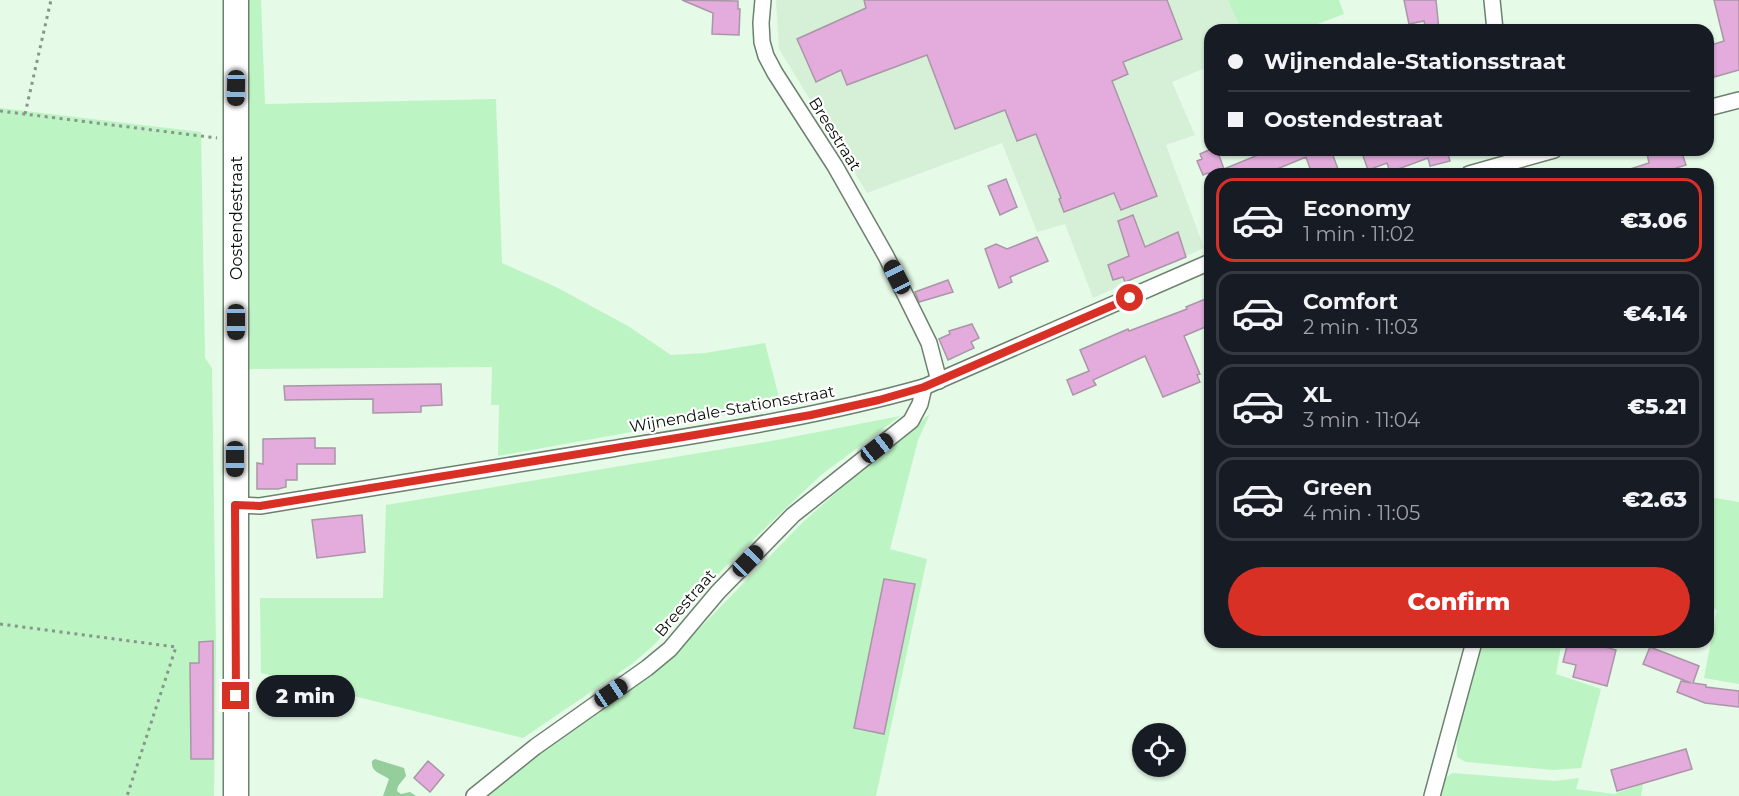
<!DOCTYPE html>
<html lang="en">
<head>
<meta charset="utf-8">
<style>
	:root { --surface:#171b24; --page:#242831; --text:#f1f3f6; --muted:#9ea1a6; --line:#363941; --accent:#d93025 }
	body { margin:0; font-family:Montserrat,sans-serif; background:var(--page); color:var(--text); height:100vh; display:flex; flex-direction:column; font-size:22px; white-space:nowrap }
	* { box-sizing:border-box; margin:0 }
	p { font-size:20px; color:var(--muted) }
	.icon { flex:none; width:33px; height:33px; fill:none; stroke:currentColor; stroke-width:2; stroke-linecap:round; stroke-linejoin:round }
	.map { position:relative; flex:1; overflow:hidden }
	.side { position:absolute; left:1204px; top:168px; width:510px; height:480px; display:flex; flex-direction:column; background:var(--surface); border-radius:18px; box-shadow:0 2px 4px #0004 }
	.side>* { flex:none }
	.hud { position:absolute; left:1204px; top:24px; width:510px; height:132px; border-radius:18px; box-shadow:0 2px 4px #0004; display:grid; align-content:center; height:132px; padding:0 24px; background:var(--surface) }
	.controls { position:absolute; left:1132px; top:723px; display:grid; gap:12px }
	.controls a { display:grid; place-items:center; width:54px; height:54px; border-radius:50%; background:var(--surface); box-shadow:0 2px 4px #0004; font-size:30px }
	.end { position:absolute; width:27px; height:27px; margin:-14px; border:8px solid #d93025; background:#fff; box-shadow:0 0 0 3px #fff }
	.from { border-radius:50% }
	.bubble { position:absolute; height:42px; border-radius:21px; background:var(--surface); box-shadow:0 2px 4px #0004; font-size:20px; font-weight:800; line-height:42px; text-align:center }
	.car { position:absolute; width:18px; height:36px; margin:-18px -9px; border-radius:8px; box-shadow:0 0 4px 2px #0007; background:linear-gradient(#222 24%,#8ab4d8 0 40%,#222 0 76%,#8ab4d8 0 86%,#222 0) }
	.hud b { display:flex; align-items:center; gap:21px; height:57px; font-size:22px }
	.hud b+b { border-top:2px solid var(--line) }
	.hud i { width:15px; height:15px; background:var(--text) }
	ul { padding:10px 0 0; list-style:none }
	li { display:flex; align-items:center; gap:18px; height:84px; margin:0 12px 9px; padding:0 12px; border:3px solid var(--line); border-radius:18px }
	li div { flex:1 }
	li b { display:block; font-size:22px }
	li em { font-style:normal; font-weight:800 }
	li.selected { border-color:var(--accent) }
	li>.icon { width:54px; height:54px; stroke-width:1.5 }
	.cta { display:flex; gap:12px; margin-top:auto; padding:12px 24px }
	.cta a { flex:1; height:69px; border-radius:36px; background:var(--accent); color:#fff; font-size:24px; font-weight:800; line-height:69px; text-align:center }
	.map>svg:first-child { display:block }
	.built { fill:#d6f0d8 }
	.green { fill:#bdf4c3 }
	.water { fill:#95cd9b }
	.building { fill:#e3acdd; stroke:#a996a7; stroke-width:1.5 }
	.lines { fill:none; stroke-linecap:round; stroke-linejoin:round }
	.minor-casing { stroke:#6d806f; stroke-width:18 }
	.primary-casing { stroke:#6d806f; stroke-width:27 }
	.path { stroke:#879689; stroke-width:3; stroke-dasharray:3 4.5; stroke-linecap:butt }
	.minor { stroke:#fff; stroke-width:15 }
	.primary { stroke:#fff; stroke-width:24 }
	.route { stroke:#d93025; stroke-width:8 }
	.labels { text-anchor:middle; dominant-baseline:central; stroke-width:4.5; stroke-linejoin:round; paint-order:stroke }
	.street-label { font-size:16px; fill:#070e08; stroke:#fff }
</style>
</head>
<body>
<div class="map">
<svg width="1739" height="796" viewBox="0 0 1739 796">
	<rect width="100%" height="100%" fill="#e5fae7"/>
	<polygon class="built" points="776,0 1228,0 1241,30 1210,30 1210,66 1172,82 1195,135 1166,145 1204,248 1093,298 1065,224 1037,232 1002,143 867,193 779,49"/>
	<g class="green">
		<polygon points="247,0 261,0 265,104 496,99 502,263 556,287 628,326 671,355 705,353 765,343 781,405 498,456 499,405 491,405 492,367 245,369"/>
		<polygon points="1228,0 1339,0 1344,14 1302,30 1241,30"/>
		<polygon points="0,108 201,132 205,358 212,368 216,651 214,796 0,796"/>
		<polygon points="930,414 918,440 890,549 927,559 876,796 483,796 506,777 665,664 802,523 881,453"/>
		<polygon points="900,416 821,475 788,506 721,571 655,644 632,664 523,738 261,673 260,598 383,598 386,505 777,440"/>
		<polygon points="1709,497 1739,502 1739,684 1704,678 1717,610 1709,608"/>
		<path d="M1481,642h66l14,4 -5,28 45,15 -20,79 -28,2 -87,-8 -9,-5c-3,-28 16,-86 24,-115z"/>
		<polygon points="1452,773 1555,781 1579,778 1576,789 1614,794 1643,784 1641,796 1438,796 1443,780"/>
	</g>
	<path class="water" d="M375,759l29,9 2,8 -8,10 -1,5 4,3 9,-2 6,4h-33l6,-17c-8,-6 -18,-6 -17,-18z"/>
	<g class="building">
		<polygon points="682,0 738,1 738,9 740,9 739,35 712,34 713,13"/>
		<polygon points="864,0 1167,0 1182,39 1123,62 1128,74 1112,81 1157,196 1121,210 1114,193 1064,212 1059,199 1061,198 1036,134 1017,141 1005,110 955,129 927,55 847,85 841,70 816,82 797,39 866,8"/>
		<polygon points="1404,0 1436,0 1439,30 1426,30 1424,21 1409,24"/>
		<polygon points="1714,0 1739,0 1739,70 1714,77 1708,46 1724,41"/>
		<polygon points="1209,150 1217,150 1224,169 1270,150 1331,150 1338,169 1333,171 1334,174 1312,174 1306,157 1265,174 1208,173 1203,175 1197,161 1202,159 1200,154"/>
		<polygon points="1361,150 1447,150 1450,161 1430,166 1428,158 1390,172 1387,163 1368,170"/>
		<polygon points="1658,150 1681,150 1686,165 1676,168 1678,174 1625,174 1624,171 1649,163 1647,153"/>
		<polygon points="1006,179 1017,207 1000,215 988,186"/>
		<polygon points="1133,215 1145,247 1178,232 1186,257 1125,282 1123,277 1113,280 1108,265 1129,256 1118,221"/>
		<polygon points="1037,237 1048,261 1010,277 1012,282 999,288 985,249 996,244 1007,249"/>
		<polygon points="948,280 953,292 919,302 915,292"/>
		<polygon points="1210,297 1210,325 1184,336 1200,374 1197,375 1200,382 1163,397 1145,356 1093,380 1096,385 1073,395 1067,380 1089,371 1080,350 1128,329 1129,331 1187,309 1186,307"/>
		<polygon points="972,324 979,338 971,342 974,348 948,360 939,339 950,334 949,331"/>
		<polygon points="441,384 442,405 421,406 421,412 373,413 373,399 285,400 284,386"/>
		<polygon points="315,438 315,448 335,448 335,464 297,464 297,480 286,480 286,487 278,489 257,489 257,463 263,464 263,439"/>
		<polygon points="362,515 365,552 317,558 312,520"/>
		<polygon points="884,579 915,584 884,734 854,728"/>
		<polygon points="213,641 213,759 191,759 190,663 199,663 199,642"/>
		<polygon points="1568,642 1588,642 1616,650 1607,686 1573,677 1576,665 1563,662"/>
		<polygon points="1650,647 1699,666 1693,683 1706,685 1706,687 1739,691 1739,707 1705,703 1677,692 1681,681 1691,683 1643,664"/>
		<polygon points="1686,749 1692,769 1617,791 1611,770"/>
		<polygon points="428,761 444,775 430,792 414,778"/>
	</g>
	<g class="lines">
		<g class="minor-casing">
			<g id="minor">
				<polyline points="763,0 761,23 762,42 766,56 775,73 835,166 886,256 929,343 939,381"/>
				<polyline points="1492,0 1495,30"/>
				<polyline points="1708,108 1739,100"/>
				<polyline points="1469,174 1554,150"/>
				<path d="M235,505l25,1c117,-19 234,-38 351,-57 105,-17 210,-33 313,-62l286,-125"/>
				<polyline points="474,796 535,747 647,668 670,649 718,592 793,515 911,421 920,404 924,387"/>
				<polyline points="1432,796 1474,642"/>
			</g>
		</g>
		<g class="primary-casing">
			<polyline id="primary" points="236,796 236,0"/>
		</g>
		<g class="path">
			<polyline points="0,111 217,138"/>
			<polyline points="25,114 51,0"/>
			<polyline points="0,624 176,647 127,796"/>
		</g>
		<use href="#minor" class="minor"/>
		<use href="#primary" class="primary"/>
	</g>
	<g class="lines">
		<polyline class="route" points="236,696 235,505 260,506 689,436 811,415 879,400 924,387 1130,298"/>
	</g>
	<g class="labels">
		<g class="street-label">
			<text transform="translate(835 134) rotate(58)">Breestraat</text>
			<text transform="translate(236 218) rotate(-90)">Oostendestraat</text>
			<text transform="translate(732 409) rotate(-10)">Wijnendale-Stationsstraat</text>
			<text transform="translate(685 603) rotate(-49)">Breestraat</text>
		</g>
	</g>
</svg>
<div class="controls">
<a><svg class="icon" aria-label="locate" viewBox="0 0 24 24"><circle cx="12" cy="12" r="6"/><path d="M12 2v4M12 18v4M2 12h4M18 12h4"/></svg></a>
</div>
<i class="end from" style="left:1130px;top:298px"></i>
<i class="end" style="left:236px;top:696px"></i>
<div class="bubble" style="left:256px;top:675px;width:99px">2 min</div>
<i class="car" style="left:236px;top:88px;rotate:181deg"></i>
<i class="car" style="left:897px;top:277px;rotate:333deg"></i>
<i class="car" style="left:236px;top:322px;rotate:180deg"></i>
<i class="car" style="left:877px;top:448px;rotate:52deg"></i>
<i class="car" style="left:235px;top:459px;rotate:180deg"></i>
<i class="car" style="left:748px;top:561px;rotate:44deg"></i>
<i class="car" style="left:611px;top:693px;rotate:56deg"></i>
<div class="hud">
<b><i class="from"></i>Wijnendale-Stationsstraat</b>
<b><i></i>Oostendestraat</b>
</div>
<section class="side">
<ul>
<li class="selected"><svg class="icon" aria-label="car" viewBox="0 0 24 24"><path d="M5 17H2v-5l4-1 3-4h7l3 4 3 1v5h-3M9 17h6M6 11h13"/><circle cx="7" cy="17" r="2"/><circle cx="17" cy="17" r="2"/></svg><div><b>Economy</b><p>1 min · 11:02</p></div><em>€3.06</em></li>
<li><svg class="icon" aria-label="car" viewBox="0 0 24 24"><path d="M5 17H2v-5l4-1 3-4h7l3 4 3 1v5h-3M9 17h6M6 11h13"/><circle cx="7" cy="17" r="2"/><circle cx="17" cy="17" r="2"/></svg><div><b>Comfort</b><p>2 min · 11:03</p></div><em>€4.14</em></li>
<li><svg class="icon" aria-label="car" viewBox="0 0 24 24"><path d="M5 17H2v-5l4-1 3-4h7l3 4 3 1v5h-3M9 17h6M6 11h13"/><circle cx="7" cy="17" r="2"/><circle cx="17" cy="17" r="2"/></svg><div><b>XL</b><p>3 min · 11:04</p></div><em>€5.21</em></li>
<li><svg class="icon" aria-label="car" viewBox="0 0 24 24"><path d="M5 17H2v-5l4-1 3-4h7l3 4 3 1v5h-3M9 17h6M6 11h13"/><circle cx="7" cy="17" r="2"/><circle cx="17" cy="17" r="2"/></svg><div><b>Green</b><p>4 min · 11:05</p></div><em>€2.63</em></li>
</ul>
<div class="cta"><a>Confirm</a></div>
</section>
</div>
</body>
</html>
